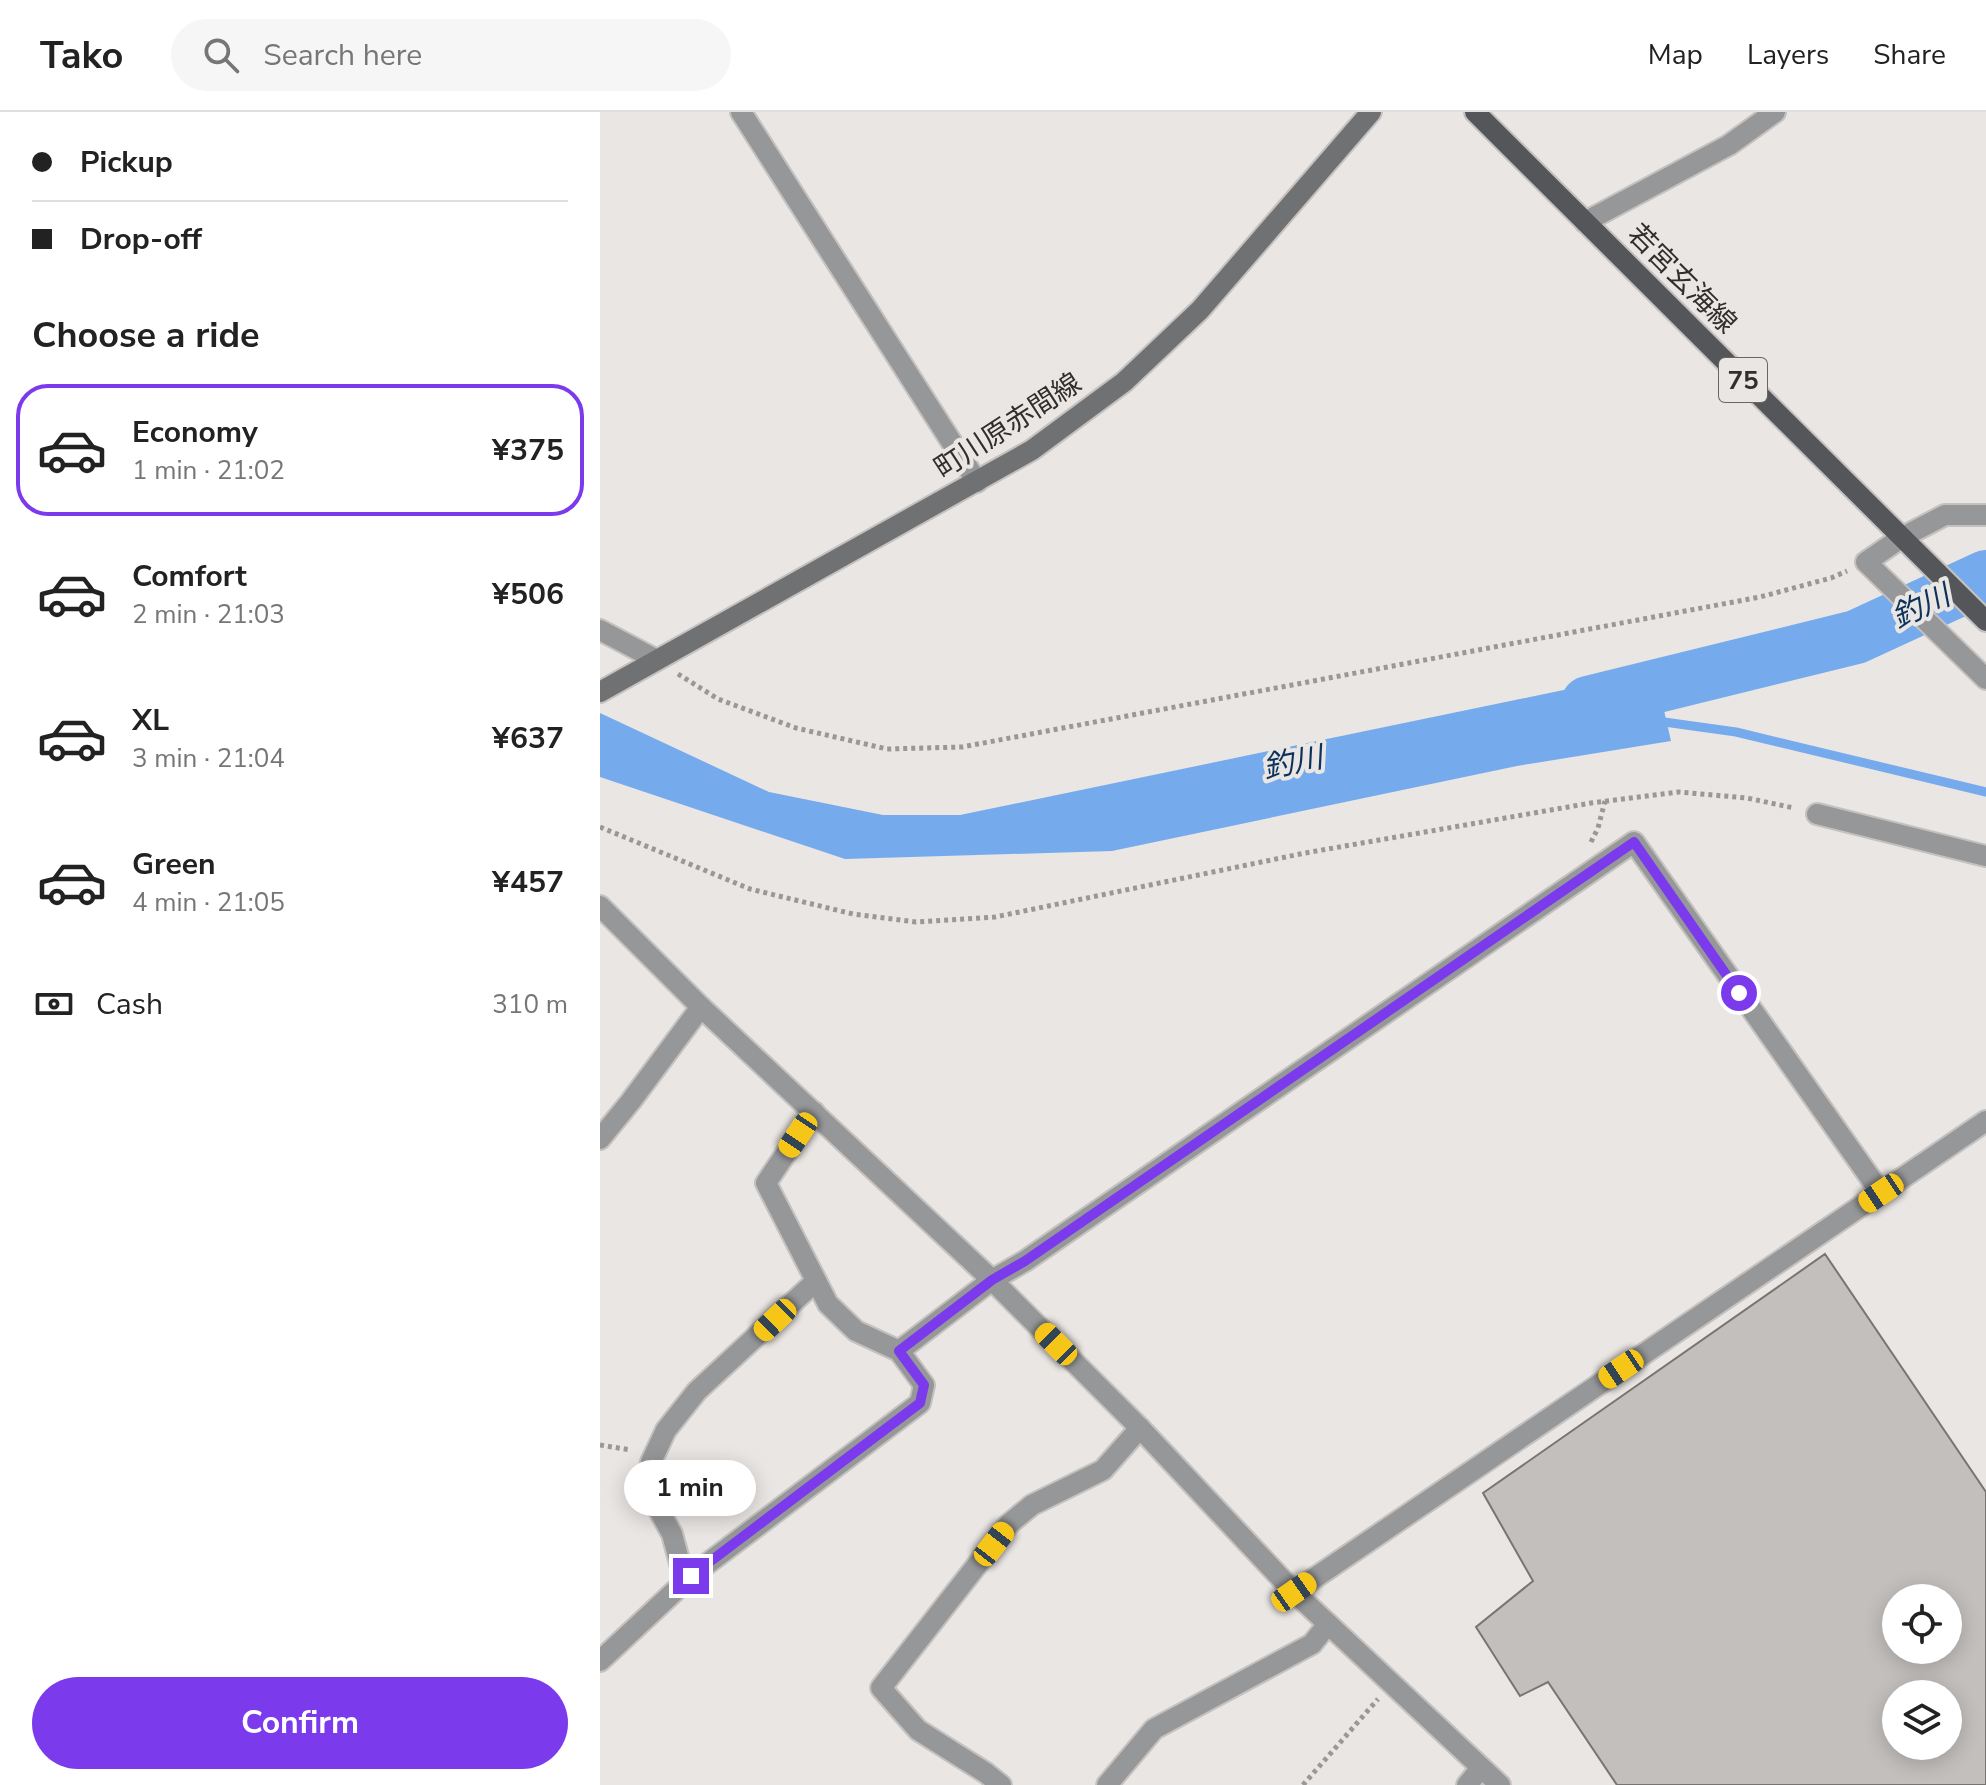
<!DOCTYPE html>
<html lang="en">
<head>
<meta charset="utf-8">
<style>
	:root { --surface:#fff; --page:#f6f6f6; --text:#222; --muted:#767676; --line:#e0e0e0; --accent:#7c3aed }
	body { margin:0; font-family:"Nunito Sans","Noto Sans JP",sans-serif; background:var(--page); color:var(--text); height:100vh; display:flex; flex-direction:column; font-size:30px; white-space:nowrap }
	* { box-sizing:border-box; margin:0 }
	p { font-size:26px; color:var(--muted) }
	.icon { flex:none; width:44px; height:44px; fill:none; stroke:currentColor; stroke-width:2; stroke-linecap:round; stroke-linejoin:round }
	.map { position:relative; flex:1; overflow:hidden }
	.side { display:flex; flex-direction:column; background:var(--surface); width:600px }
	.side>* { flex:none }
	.guide { display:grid; align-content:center; height:176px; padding:0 32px; background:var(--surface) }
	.fabs { position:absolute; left:1282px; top:1472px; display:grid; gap:16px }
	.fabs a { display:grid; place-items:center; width:80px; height:80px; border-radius:50%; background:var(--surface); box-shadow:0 4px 20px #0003; font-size:40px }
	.end { position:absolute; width:36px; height:36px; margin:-18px; border:10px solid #7c3aed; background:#fff; box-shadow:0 0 0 4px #fff }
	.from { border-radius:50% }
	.bubble { position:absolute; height:56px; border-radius:28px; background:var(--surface); box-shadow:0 4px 20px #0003; font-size:26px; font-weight:700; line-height:56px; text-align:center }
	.car { position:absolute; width:24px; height:48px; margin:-24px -12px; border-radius:10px; box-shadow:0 0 6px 2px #0007; background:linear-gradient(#f5c518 24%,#345 0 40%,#f5c518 0 76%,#345 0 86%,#f5c518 0) }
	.guide b { display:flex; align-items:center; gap:28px; height:76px; font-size:30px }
	.guide b+b { border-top:2px solid var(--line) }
	.guide i { width:20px; height:20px; background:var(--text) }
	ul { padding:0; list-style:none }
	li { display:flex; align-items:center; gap:24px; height:132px; margin:0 16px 12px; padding:0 16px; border:4px solid transparent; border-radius:32px }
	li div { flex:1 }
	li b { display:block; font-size:30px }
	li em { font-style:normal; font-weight:700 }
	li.active { border-color:var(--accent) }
	li>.icon { width:72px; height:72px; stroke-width:1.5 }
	h2 { padding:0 32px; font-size:36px; line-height:96px }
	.pay { display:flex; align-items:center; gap:20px; height:88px; padding:0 32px; font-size:30px }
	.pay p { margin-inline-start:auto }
	.cta { display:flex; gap:16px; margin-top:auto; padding:16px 32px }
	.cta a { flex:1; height:92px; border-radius:48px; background:var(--accent); color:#fff; font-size:32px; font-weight:700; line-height:92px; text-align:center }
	header { display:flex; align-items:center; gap:48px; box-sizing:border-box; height:112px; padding:0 40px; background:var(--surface); border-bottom:2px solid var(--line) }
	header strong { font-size:38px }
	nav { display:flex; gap:44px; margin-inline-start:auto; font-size:28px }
	.search { width:560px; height:72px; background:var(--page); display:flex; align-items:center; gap:20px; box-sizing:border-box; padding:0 28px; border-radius:44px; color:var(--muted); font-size:30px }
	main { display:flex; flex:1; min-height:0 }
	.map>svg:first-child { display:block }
	.water { fill:#75abed }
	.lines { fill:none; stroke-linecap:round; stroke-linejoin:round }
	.stream { stroke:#75abed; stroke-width:9 }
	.river { stroke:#75abed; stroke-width:54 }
	.building { fill:#c2bfbc; stroke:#777471; stroke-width:2; fill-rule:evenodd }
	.minor-casing { stroke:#c5c1bf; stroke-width:24 }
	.secondary-casing { stroke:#c5c1bf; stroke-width:24 }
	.primary-casing { stroke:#c5c1bf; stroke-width:24 }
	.path { stroke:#9a9795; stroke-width:5; stroke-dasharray:4 4; stroke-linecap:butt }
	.minor { stroke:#969799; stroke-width:20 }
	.secondary { stroke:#6f7173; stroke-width:20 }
	.primary { stroke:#545659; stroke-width:20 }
	.route { stroke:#7c3aed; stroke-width:10 }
	.labels { text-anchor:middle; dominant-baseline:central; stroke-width:8; stroke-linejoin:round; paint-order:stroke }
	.shield { fill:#eae6e3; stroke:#686664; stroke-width:2 }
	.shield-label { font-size:26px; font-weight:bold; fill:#302f2e }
	.street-label { font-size:28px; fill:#302f2e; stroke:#eae6e3 }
	.water-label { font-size:30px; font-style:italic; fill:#0b325b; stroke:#eae6e3 }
</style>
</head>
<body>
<header>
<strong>Tako</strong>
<div class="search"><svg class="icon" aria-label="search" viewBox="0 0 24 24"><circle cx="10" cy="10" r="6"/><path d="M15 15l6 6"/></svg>Search here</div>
<nav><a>Map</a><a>Layers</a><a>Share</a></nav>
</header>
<main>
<section class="side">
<div class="guide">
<b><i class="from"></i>Pickup</b>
<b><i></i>Drop-off</b>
</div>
<h2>Choose a ride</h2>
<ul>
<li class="active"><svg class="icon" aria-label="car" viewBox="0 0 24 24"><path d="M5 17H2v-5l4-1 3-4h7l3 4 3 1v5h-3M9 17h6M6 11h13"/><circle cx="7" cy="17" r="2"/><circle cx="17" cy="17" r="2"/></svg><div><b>Economy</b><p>1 min · 21:02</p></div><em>¥375</em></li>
<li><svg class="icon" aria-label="car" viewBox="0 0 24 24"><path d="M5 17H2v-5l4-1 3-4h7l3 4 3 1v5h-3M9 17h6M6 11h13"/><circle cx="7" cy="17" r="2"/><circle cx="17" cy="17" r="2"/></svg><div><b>Comfort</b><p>2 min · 21:03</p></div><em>¥506</em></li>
<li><svg class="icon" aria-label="car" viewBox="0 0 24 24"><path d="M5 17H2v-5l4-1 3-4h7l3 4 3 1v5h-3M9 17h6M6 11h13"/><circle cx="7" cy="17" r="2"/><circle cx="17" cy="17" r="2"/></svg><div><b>XL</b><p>3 min · 21:04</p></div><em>¥637</em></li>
<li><svg class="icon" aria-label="car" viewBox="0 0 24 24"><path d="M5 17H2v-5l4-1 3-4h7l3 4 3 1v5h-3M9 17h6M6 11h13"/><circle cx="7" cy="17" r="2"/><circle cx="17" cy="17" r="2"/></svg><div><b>Green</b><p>4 min · 21:05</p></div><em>¥457</em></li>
</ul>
<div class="pay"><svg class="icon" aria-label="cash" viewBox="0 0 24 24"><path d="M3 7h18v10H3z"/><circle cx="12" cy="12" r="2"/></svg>Cash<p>310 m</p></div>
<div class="cta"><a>Confirm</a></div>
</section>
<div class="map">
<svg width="1386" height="1673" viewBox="0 0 1386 1673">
	<rect width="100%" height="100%" fill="#eae6e3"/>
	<polygon class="water" points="1055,559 1071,629 917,654 512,739 245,747 0,665 0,601 169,680 283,703 360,703"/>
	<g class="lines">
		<polyline class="stream" points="1057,609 1136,620 1386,680"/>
		<polyline class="river" points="988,591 1256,525 1386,465"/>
	</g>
	<path class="building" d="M1225,1142l161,238v293h-369l-69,-103 -28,14 -44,-69 57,-46 -50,-88zM1296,1486h52v52h-52zM1296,1582h52v52h-52z"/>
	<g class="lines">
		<g class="minor-casing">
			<g id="minor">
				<polyline points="141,0 377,370"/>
				<polyline points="985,110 1129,33 1175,0"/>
				<polyline points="1386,403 1345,403 1301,426 1266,450 1386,567"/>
				<polyline points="0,518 57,548"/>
				<polyline points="1217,702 1386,744"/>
				<polyline points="0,794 101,895 392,1168 540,1316 694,1480 900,1673"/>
				<polyline points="0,1027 31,989 101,895"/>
				<polyline points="299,1239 392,1168 425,1149 1034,730 1281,1081"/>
				<polyline points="85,1470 72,1422 55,1391 51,1350 66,1318 97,1279 216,1169"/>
				<polyline points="694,1480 1386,1009"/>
				<polyline points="0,1549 91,1464 320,1291 324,1273 299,1239 256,1219 228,1192 166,1071 214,1000"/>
				<polyline points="401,1673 386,1661 318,1618 281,1576 409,1412 432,1393 503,1358 540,1316"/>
				<polyline points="507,1673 554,1617 712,1532 728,1512"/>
				<polyline points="867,1673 881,1656"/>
			</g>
		</g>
		<g class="secondary-casing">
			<polyline id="secondary" points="0,580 432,338 524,270 600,198 771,0"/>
		</g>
		<g class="primary-casing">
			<polyline id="primary" points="875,0 1386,509"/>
		</g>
		<g class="path">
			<polyline points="78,562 118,587 196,616 287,637 362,635 1160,485 1231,466 1247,459"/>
			<polyline points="0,715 150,777 253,802 316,810 395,805 705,741 991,691 1079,680 1147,686 1194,696"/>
			<polyline points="991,730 998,716 1005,689"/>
			<polyline points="0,1333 31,1338"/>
			<polyline points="703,1673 778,1587"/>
		</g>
		<use href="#minor" class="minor"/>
		<use href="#secondary" class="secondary"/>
		<use href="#primary" class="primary"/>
	</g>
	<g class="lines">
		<polyline class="route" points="91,1464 320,1291 324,1273 299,1239 392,1168 425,1149 1034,730 1139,881"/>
	</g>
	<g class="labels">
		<rect class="shield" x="1119" y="246" width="48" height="44" rx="6"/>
		<g class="shield-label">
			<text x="1143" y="268">75</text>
		</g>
		<g class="street-label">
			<text transform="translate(1082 167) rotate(45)">若宮玄海線</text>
			<text transform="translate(408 314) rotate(-33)">町川原赤間線</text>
		</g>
		<g class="water-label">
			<text transform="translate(1321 495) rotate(-25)">釣川</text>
			<text transform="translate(693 651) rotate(-11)">釣川</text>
		</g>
	</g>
</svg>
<div class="fabs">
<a><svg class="icon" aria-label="locate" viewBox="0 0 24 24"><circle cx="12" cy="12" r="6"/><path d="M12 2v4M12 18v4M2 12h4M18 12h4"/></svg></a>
<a><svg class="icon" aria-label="layers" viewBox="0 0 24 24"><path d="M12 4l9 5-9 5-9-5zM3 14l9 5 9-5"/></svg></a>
</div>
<i class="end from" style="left:1139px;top:881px"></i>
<i class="end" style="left:91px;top:1464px"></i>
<div class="bubble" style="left:24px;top:1348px;width:132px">1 min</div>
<i class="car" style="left:198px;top:1023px;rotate:214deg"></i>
<i class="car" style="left:1281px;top:1081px;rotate:236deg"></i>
<i class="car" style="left:175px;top:1208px;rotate:226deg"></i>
<i class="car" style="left:456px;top:1232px;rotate:315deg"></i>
<i class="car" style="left:1021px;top:1257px;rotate:236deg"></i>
<i class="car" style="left:394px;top:1432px;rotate:38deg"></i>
<i class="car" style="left:694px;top:1480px;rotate:55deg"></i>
</div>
</main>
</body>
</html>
